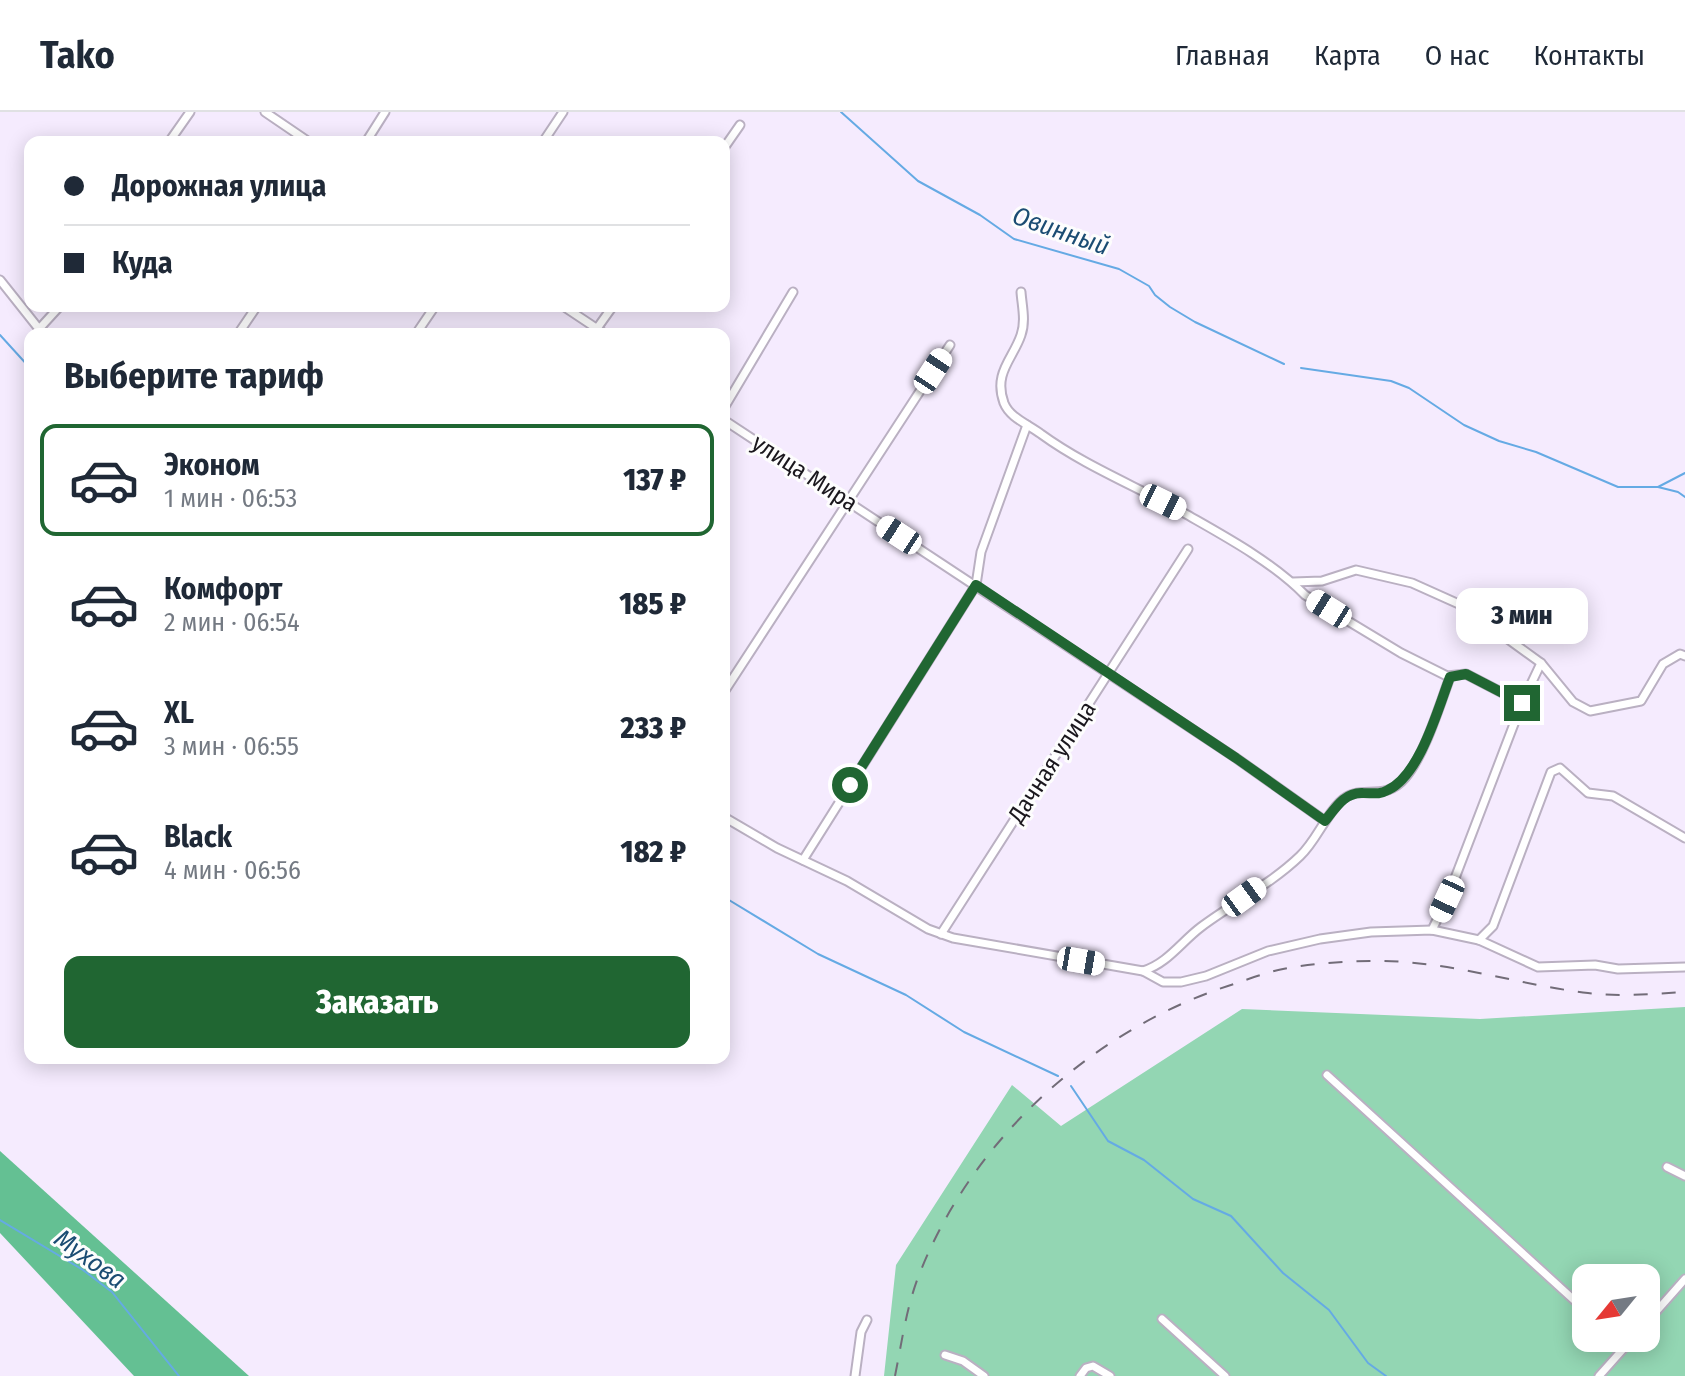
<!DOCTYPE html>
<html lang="ru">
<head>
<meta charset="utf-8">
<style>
	:root { --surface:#fff; --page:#f6f6f7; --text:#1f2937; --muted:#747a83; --line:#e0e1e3; --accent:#206632 }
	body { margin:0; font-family:"Fira Sans Condensed",sans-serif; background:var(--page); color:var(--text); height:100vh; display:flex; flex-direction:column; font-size:30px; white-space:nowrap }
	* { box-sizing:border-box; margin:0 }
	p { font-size:26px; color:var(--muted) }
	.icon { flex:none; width:44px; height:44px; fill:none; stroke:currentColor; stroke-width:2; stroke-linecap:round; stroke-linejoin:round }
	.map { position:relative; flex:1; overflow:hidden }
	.panel { position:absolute; left:24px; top:216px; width:706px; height:736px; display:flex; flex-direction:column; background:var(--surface); border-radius:16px; box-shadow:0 4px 20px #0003 }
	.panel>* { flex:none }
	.top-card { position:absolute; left:24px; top:24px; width:706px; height:176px; border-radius:16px; box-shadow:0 4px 20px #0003; display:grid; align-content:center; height:176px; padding:0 40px; background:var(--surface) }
	.needle { width:52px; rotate:240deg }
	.buttons { position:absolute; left:1572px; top:1152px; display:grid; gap:16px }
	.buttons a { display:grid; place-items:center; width:88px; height:88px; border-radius:16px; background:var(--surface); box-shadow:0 4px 20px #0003; font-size:40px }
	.end { position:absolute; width:36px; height:36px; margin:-18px; border:10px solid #206632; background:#fff; box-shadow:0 0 0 4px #fff }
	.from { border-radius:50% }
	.bubble { position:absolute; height:56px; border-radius:16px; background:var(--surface); box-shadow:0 4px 20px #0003; font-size:26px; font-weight:800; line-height:56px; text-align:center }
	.car { position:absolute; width:24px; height:48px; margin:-24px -12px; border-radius:10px; box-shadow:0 0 6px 2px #0007; background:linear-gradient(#fff 24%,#345 0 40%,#fff 0 76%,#345 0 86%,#fff 0) }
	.top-card b { display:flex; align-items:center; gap:28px; height:76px; font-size:30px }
	.top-card b+b { border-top:2px solid var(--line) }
	.top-card i { width:20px; height:20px; background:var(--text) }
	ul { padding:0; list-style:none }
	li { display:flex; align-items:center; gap:24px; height:112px; margin:0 16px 12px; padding:0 24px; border:4px solid transparent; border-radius:16px }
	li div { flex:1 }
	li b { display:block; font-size:30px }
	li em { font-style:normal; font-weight:800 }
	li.selected { border-color:var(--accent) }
	li>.icon { width:72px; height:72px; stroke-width:1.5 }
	h2 { padding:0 40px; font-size:36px; line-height:96px }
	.cta { display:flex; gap:16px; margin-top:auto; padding:16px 40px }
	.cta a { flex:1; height:92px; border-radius:16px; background:var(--accent); color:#fff; font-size:32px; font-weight:800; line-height:92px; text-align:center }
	header { display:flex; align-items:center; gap:48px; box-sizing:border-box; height:112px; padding:0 40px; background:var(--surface); border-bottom:2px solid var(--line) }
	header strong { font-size:38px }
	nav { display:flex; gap:44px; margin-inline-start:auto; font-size:28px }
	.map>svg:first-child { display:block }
	.green { fill:#93d6b3; fill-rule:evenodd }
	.forest { fill:#64c093 }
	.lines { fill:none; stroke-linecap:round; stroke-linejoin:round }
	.stream { stroke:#65aae4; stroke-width:2 }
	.street-casing { stroke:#bab0c2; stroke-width:11 }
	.street { stroke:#fff; stroke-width:7 }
	.rail { stroke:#726c78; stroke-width:2; stroke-dasharray:14 14; stroke-linecap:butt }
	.route { stroke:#206632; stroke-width:10 }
	.labels { text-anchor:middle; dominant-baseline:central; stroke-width:6; stroke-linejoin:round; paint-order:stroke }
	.street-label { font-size:24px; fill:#1a171d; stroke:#fdfdfd }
	.water-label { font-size:26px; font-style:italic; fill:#1b4c73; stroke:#fdfdfd }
</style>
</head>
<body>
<header>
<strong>Tako</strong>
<nav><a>Главная</a><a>Карта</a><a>О нас</a><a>Контакты</a></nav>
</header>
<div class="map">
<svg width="1685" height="1264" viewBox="0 0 1685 1264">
	<rect width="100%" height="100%" fill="#f5ebfe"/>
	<path class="green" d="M1685,895v369h-801l12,-111 116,-180 49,41 181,-117 238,10zM1586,1166h60v60h-60z"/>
	<polygon class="forest" points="0,1039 249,1264 134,1264 0,1121"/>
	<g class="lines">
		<g class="stream">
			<polyline points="841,0 918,69 980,103 1014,127 1119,157 1149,174 1155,183 1170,195 1195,210 1284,252"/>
			<polyline points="0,223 30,256"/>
			<polyline points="1301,256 1391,269 1409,276 1464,313 1499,329 1536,340 1618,375 1658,375 1678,380 1685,385"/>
			<polyline points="1658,375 1685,361"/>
			<polyline points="724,785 818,842 906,883 964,920 1058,964"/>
			<polyline points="1071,974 1108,1029 1144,1048 1193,1087 1231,1104 1283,1161 1329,1198 1368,1251 1386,1264"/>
			<polyline points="0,1108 83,1158 112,1180 179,1264"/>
		</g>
		<g class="street-casing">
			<g id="street">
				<polyline points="265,0 309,30"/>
				<polyline points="169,30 190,0"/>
				<polyline points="366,30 385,0"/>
				<polyline points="543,30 563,0"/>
				<polyline points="724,36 740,13"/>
				<polyline points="0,168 43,222"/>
				<path d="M1021,180c1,14 5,29 0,43 -8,24 -28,38 -17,68 6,15 24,21 37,31 44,32 95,52 143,79 42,24 87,48 121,82l96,58 46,23 19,-2 56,29"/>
				<polyline points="563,194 605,222"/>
				<polyline points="39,217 60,194"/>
				<polyline points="238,222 257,194"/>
				<polyline points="416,222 435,194"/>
				<polyline points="593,222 613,194"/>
				<polyline points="724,296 793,180"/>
				<polyline points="724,308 1236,646 1325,709"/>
				<polyline points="1293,470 1322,469 1356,458 1412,471 1461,493 1541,551 1573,590 1590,599 1641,589 1663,552 1680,542 1685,544"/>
				<polyline points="724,580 950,233"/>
				<path d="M724,705l53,31 70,33 81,48 25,9 190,33c25,-8 38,-29 58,-44 32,-24 70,-43 99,-71 16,-15 24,-38 40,-54 19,-20 43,2 65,-24 20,-24 34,-71 45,-101"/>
				<polyline points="803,748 976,473 981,440 1027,313"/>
				<polyline points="1432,818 1447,787 1522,591 1541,551"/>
				<polyline points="941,822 1188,437"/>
				<polyline points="1479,828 1493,814 1551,660 1560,656 1588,681 1613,684 1685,726"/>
				<polyline points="1143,859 1163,870 1181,870 1206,864 1268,839 1320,827 1371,820 1432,818 1479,828 1538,855 1595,853 1618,857 1685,855"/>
				<polyline points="1327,963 1586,1199"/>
				<polyline points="1667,1055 1685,1064"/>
				<polyline points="1162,1207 1225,1264"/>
				<polyline points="1646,1211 1685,1167"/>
				<polyline points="1615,1226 1625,1235"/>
				<polyline points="945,1243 963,1249 984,1264"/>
				<polyline points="855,1264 861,1220 867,1208"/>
				<polyline points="1080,1264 1086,1256 1093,1254 1110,1264"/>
				<polyline points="1599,1264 1633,1226"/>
			</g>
		</g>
		<use href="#street" class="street"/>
		<path class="rail" d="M895,1264c7,-35 12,-73 26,-106 55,-136 177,-244 316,-287 15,-5 31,-11 46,-14 32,-6 64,-8 96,-8 71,0 140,24 209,32 32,4 65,1 97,-1"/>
	</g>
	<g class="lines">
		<path class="route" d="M850,673l126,-200 260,173 89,63c11,-14 20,-29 38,-28 10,0 16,2 25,-3 32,-15 50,-81 62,-113l16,-3 56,29"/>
	</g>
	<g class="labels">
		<g class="street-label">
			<text transform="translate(805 361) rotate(33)">улица Мира</text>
			<text transform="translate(1052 650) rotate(-57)">Дачная улица</text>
		</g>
		<g class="water-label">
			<text transform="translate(1061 119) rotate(19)">Овинный</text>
			<text transform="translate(90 1147) rotate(36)">Мухова</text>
		</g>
	</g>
</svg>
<div class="buttons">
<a><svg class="needle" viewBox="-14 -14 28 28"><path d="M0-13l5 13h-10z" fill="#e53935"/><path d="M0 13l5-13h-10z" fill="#747a83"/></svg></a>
</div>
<i class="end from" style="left:850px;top:673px"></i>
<i class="end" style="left:1522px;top:591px"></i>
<div class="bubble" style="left:1456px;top:476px;width:132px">3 мин</div>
<i class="car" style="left:933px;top:259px;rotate:33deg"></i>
<i class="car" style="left:1163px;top:390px;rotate:116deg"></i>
<i class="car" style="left:899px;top:423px;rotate:303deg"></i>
<i class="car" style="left:1329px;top:497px;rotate:302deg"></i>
<i class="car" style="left:1244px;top:785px;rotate:54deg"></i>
<i class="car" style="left:1447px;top:787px;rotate:205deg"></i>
<i class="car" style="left:1081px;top:849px;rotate:100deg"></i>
<div class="top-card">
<b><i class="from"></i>Дорожная улица</b>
<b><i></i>Куда</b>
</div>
<section class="panel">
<h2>Выберите тариф</h2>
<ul>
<li class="selected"><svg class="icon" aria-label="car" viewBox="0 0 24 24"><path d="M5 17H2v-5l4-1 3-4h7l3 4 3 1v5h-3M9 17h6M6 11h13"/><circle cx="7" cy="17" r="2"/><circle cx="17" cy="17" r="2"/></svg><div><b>Эконом</b><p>1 мин · 06:53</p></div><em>137 ₽</em></li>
<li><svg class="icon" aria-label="car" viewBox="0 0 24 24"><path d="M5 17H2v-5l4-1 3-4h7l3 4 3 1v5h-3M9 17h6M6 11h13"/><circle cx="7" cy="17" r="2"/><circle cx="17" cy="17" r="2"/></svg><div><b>Комфорт</b><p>2 мин · 06:54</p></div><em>185 ₽</em></li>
<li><svg class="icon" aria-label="car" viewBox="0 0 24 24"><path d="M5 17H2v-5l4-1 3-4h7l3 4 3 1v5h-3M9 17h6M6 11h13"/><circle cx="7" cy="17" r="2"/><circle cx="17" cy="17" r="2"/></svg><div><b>XL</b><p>3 мин · 06:55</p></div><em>233 ₽</em></li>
<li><svg class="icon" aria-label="car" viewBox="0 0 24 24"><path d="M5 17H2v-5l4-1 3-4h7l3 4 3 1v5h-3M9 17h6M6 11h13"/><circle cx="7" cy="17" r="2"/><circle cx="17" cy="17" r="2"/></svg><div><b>Black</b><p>4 мин · 06:56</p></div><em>182 ₽</em></li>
</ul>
<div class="cta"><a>Заказать</a></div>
</section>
</div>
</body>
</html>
